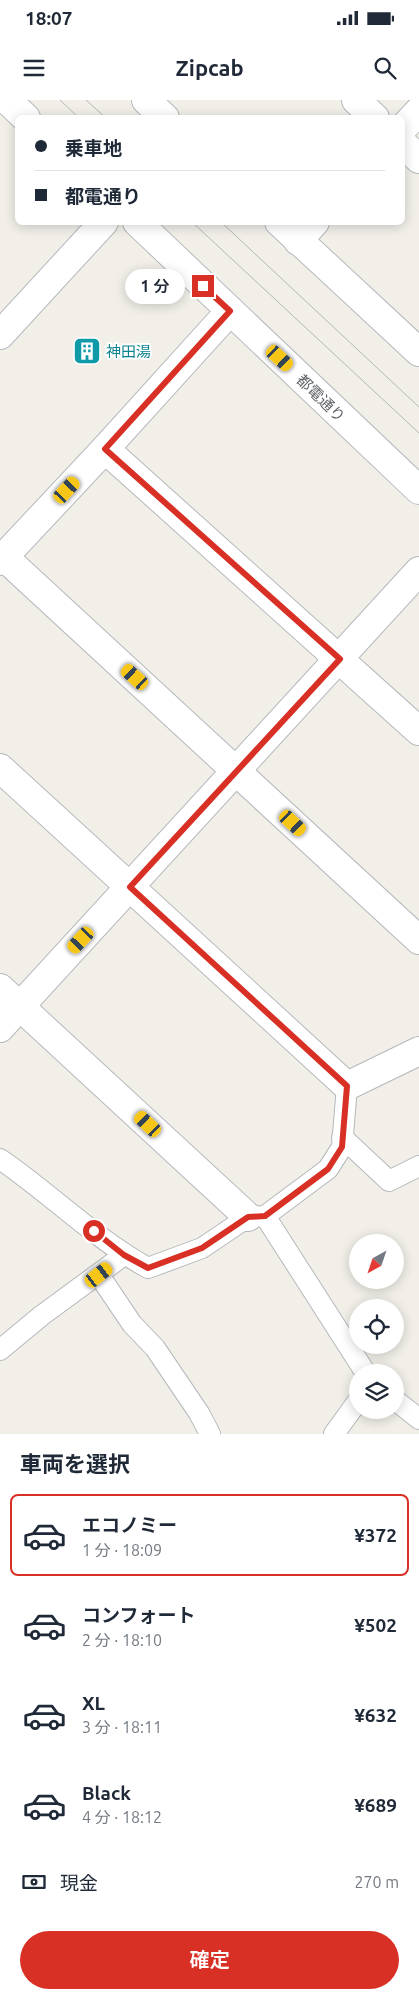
<!DOCTYPE html>
<html lang="ja">
<head>
<meta charset="utf-8">
<style>
	:root { --surface:#fff; --page:#f2f2f3; --text:#1f2937; --muted:#747a83; --line:#e0e1e3; --accent:#d93025 }
	body { margin:0; font-family:Ubuntu,"Noto Sans JP",sans-serif; background:var(--page); color:var(--text); height:100vh; display:flex; flex-direction:column; font-size:19px; white-space:nowrap }
	* { box-sizing:border-box; margin:0 }
	p { font-size:16px; color:var(--muted) }
	.icon { flex:none; width:28px; height:28px; fill:none; stroke:currentColor; stroke-width:2; stroke-linecap:round; stroke-linejoin:round }
	.map { position:relative; height:1334px; overflow:hidden }
	.panel { display:flex; flex-direction:column; background:var(--surface); flex:1 }
	.panel>* { flex:none }
	.hud { position:absolute; left:15px; top:15px; width:390px; height:110px; border-radius:8px; box-shadow:0 2px 12px #0003; display:grid; align-content:center; height:110px; padding:0 20px; background:var(--surface) }
	.needle { width:32px; rotate:220deg }
	.tools { position:absolute; left:349px; top:1134px; display:grid; gap:10px }
	.tools a { display:grid; place-items:center; width:55px; height:55px; border-radius:50%; background:var(--surface); box-shadow:0 2px 12px #0003; font-size:25px }
	.end { position:absolute; width:22px; height:22px; margin:-11px; border:6px solid #d93025; background:#fff; box-shadow:0 0 0 2px #fff }
	.from { border-radius:50% }
	.bubble { position:absolute; height:35px; border-radius:18px; background:var(--surface); box-shadow:0 2px 12px #0003; font-size:16px; font-weight:600; line-height:35px; text-align:center }
	.car { position:absolute; width:15px; height:30px; margin:-15px -8px; border-radius:6px; box-shadow:0 0 4px 1px #0007; background:linear-gradient(#f5c518 24%,#345 0 40%,#f5c518 0 76%,#345 0 86%,#f5c518 0) }
	.hud b { display:flex; align-items:center; gap:18px; height:48px; font-size:19px }
	.hud b+b { border-top:1px solid var(--line) }
	.hud i { width:12px; height:12px; background:var(--text) }
	ul { padding:0; list-style:none }
	li { display:flex; align-items:center; gap:15px; height:82px; margin:0 10px 8px; padding:0 10px; border:2px solid transparent; border-radius:8px }
	li div { flex:1 }
	li b { display:block; font-size:19px }
	li em { font-style:normal; font-weight:600 }
	li.on { border-color:var(--accent) }
	li>.icon { width:45px; height:45px; stroke-width:1.5 }
	h2 { padding:0 20px; font-size:22px; line-height:60px }
	.pay { display:flex; align-items:center; gap:12px; height:55px; padding:0 20px; font-size:19px }
	.pay p { margin-inline-start:auto }
	.button { display:flex; gap:10px; margin-top:auto; padding:10px 20px }
	.button a { flex:1; height:58px; border-radius:30px; background:var(--accent); color:#fff; font-size:20px; font-weight:600; line-height:58px; text-align:center }
	.status { display:flex; justify-content:space-between; align-items:center; height:35px; padding:0 25px; background:var(--surface); direction:ltr }
	.status svg { height:14px; fill:currentColor }
	header { display:flex; justify-content:space-between; align-items:center; height:65px; padding:0 20px; background:var(--surface); font-size:22px; font-weight:600 }
	.map>svg:first-child { display:block }
	.lines { fill:none; stroke-linecap:round; stroke-linejoin:round }
	.lane-casing { stroke:#b5b8bc; stroke-width:22 }
	.street-casing { stroke:#b5b8bc; stroke-width:30 }
	.lane { stroke:#fff; stroke-width:20 }
	.street { stroke:#fff; stroke-width:28 }
	.tram { stroke:#b6b7b8; stroke-width:1 }
	.route { stroke:#d93025; stroke-width:6 }
	.labels { text-anchor:middle; dominant-baseline:central; stroke-width:4; stroke-linejoin:round; paint-order:stroke }
	.culture-label { font-size:15px; fill:#0d838f; stroke:#fff; text-anchor:start }
	.street-label { font-size:15px; fill:#5f6368; stroke:#fff }
</style>
</head>
<body>
<div class="status"><b>18:07</b><svg viewBox="0 0 49 12"><path d="M0 12V9h3v3zM5 12V6h3v6zM10 12V3h3v9zM15 12V0h3v12zM26 1h20v11H26zM47 4h2v5h-2z"/></svg></div>
<header><svg class="icon" aria-label="menu" viewBox="0 0 24 24"><path d="M4 6h16M4 12h16M4 18h16"/></svg>Zipcab<svg class="icon" aria-label="search" viewBox="0 0 24 24"><circle cx="10" cy="10" r="6"/><path d="M15 15l6 6"/></svg></header>
<div class="map">
<svg width="419" height="1334" viewBox="0 0 419 1334">
	<rect width="100%" height="100%" fill="#f1efe8"/>
	<g class="lines">
		<g class="lane-casing">
			<g id="lane">
				<polyline points="342,1037 389,1081 419,1066"/>
				<path d="M0,1059c50,34 94,79 148,109l54,-20 46,-31 17,-1 63,-47 14,-22 5,-61"/>
				<polyline points="265,1116 365,1272"/>
				<polyline points="99,1175 132,1224 155,1248 199,1313 210,1334"/>
				<polyline points="0,1250 41,1216 124,1155"/>
				<polyline points="395,1300 419,1319"/>
				<polyline points="334,1334 358,1301"/>
			</g>
		</g>
		<g class="street-casing">
			<g id="street">
				<polyline points="7,0 26,18"/>
				<polyline points="146,0 165,18"/>
				<polyline points="356,0 375,18"/>
				<polyline points="402,29 419,11"/>
				<polyline points="402,43 419,59"/>
				<polyline points="137,122 419,390"/>
				<polyline points="279,122 419,252"/>
				<polyline points="298,141 315,122"/>
				<polyline points="0,235 104,122"/>
				<polyline points="105,349 419,631"/>
				<polyline points="4,457 419,840"/>
				<polyline points="0,461 105,349 230,211"/>
				<polyline points="0,668 347,986 419,951"/>
				<polyline points="0,888 248,1117"/>
				<polyline points="0,928 419,471"/>
			</g>
		</g>
		<use href="#lane" class="lane"/>
		<use href="#street" class="street"/>
		<g class="tram">
			<polyline points="60,0 79,18"/>
			<polyline points="86,0 106,18"/>
			<polyline points="192,122 419,333"/>
			<polyline points="221,122 419,307"/>
		</g>
	</g>
	<g class="lines">
		<polyline class="route" points="94,1131 124,1155 148,1168 202,1148 248,1117 265,1116 328,1069 342,1047 347,986 130,787 340,559 105,349 230,211 203,186"/>
	</g>
	<defs>
		<g id="building-square" transform="scale(1.4375)"><rect x="-9" y="-9" width="18" height="18" rx="4" fill="#0f9aa8" stroke="#fff"/><path d="M-4-6H4V6H1V3H-1V6H-4ZM-2.5-4.3h1.7v1.8h-1.7ZM.8-4.3h1.7v1.8H.8ZM-2.5-1h1.7V.8h-1.7ZM.8-1h1.7V.8H.8Z" fill="#fff"/></g>
	</defs>
	<g fill-rule="evenodd">
		<use href="#building-square" x="87" y="251"/>
	</g>
	<g class="labels">
		<g class="culture-label">
			<text x="106" y="251">神田湯</text>
		</g>
		<g class="street-label">
			<text transform="translate(321 298) rotate(44)">都電通り</text>
		</g>
	</g>
</svg>
<div class="tools">
<a><svg class="needle" viewBox="-14 -14 28 28"><path d="M0-13l5 13h-10z" fill="#e53935"/><path d="M0 13l5-13h-10z" fill="#747a83"/></svg></a>
<a><svg class="icon" aria-label="locate" viewBox="0 0 24 24"><circle cx="12" cy="12" r="6"/><path d="M12 2v4M12 18v4M2 12h4M18 12h4"/></svg></a>
<a><svg class="icon" aria-label="layers" viewBox="0 0 24 24"><path d="M12 4l9 5-9 5-9-5zM3 14l9 5 9-5"/></svg></a>
</div>
<i class="end from" style="left:94px;top:1131px"></i>
<i class="end" style="left:203px;top:186px"></i>
<div class="bubble" style="left:125px;top:169px;width:60px">1 分</div>
<i class="car" style="left:280px;top:258px;rotate:133deg"></i>
<i class="car" style="left:67px;top:390px;rotate:43deg"></i>
<i class="car" style="left:135px;top:577px;rotate:312deg"></i>
<i class="car" style="left:293px;top:723px;rotate:133deg"></i>
<i class="car" style="left:81px;top:840px;rotate:223deg"></i>
<i class="car" style="left:148px;top:1024px;rotate:313deg"></i>
<i class="car" style="left:99px;top:1175px;rotate:52deg"></i>
<div class="hud">
<b><i class="from"></i>乗車地</b>
<b><i></i>都電通り</b>
</div>
</div>
<section class="panel">
<h2>車両を選択</h2>
<ul>
<li class="on"><svg class="icon" aria-label="car" viewBox="0 0 24 24"><path d="M5 17H2v-5l4-1 3-4h7l3 4 3 1v5h-3M9 17h6M6 11h13"/><circle cx="7" cy="17" r="2"/><circle cx="17" cy="17" r="2"/></svg><div><b>エコノミー</b><p>1 分 · 18:09</p></div><em>¥372</em></li>
<li><svg class="icon" aria-label="car" viewBox="0 0 24 24"><path d="M5 17H2v-5l4-1 3-4h7l3 4 3 1v5h-3M9 17h6M6 11h13"/><circle cx="7" cy="17" r="2"/><circle cx="17" cy="17" r="2"/></svg><div><b>コンフォート</b><p>2 分 · 18:10</p></div><em>¥502</em></li>
<li><svg class="icon" aria-label="car" viewBox="0 0 24 24"><path d="M5 17H2v-5l4-1 3-4h7l3 4 3 1v5h-3M9 17h6M6 11h13"/><circle cx="7" cy="17" r="2"/><circle cx="17" cy="17" r="2"/></svg><div><b>XL</b><p>3 分 · 18:11</p></div><em>¥632</em></li>
<li><svg class="icon" aria-label="car" viewBox="0 0 24 24"><path d="M5 17H2v-5l4-1 3-4h7l3 4 3 1v5h-3M9 17h6M6 11h13"/><circle cx="7" cy="17" r="2"/><circle cx="17" cy="17" r="2"/></svg><div><b>Black</b><p>4 分 · 18:12</p></div><em>¥689</em></li>
</ul>
<div class="pay"><svg class="icon" aria-label="cash" viewBox="0 0 24 24"><path d="M3 7h18v10H3z"/><circle cx="12" cy="12" r="2"/></svg>現金<p>270 m</p></div>
<div class="button"><a>確定</a></div>
</section>
</body>
</html>
